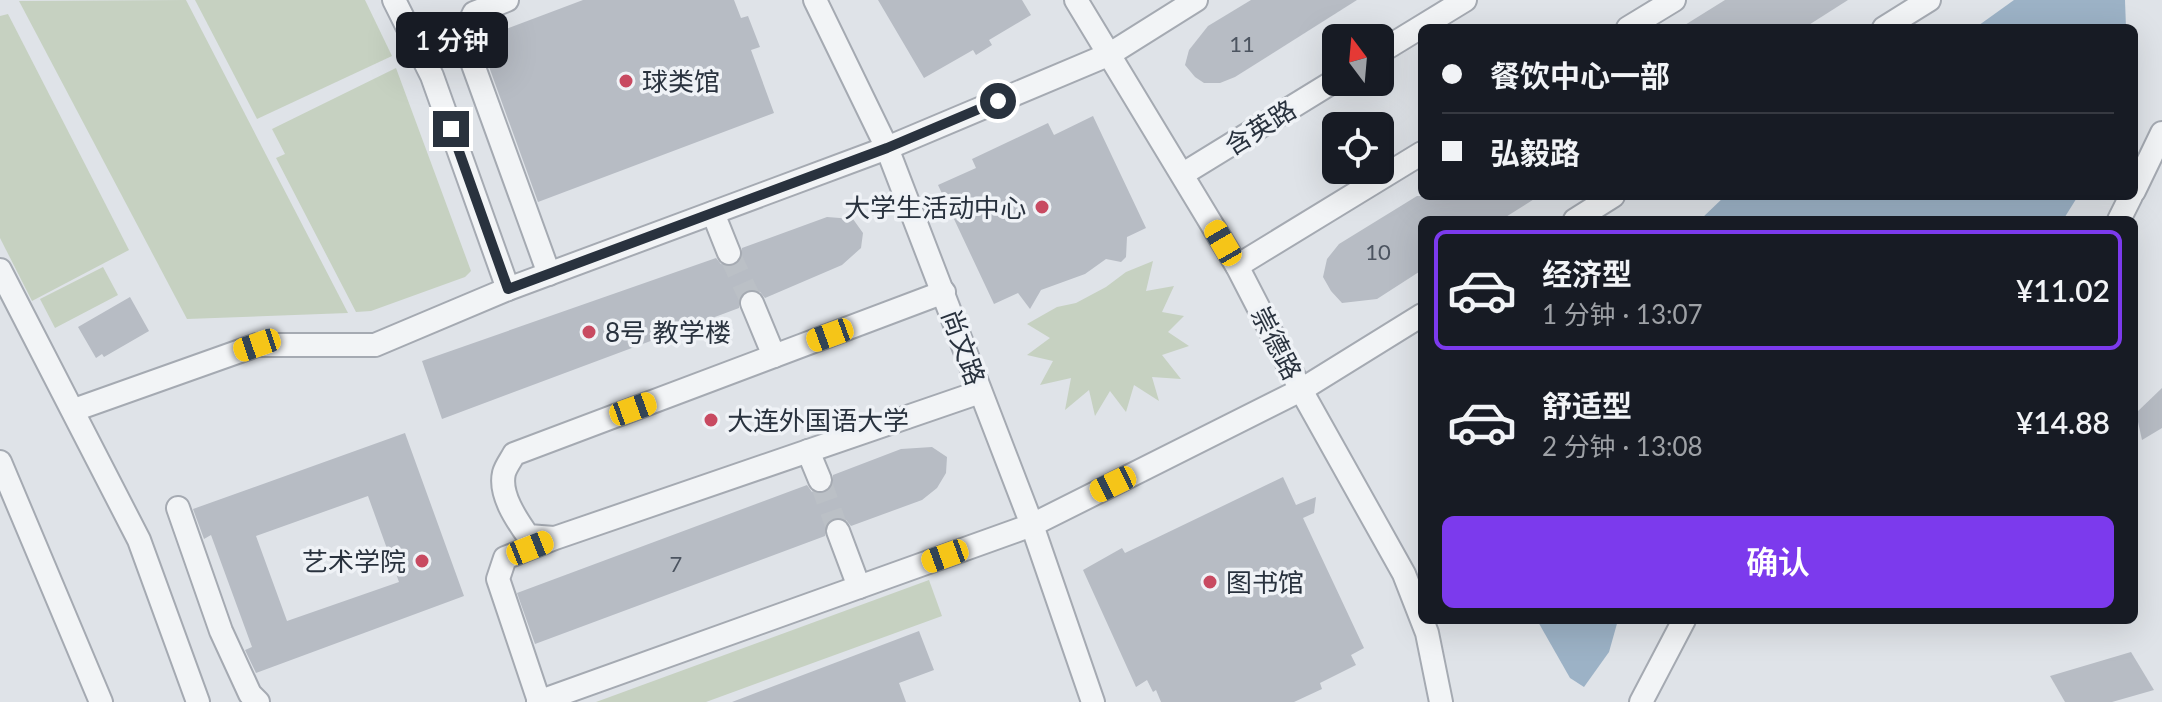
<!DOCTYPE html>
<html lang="zh">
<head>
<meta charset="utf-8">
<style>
	:root { --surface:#171b24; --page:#20242c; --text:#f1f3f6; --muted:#9ea1a6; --line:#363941; --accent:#7c3aed }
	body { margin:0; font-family:Lato,"Noto Sans SC",sans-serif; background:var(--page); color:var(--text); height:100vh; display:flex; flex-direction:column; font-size:30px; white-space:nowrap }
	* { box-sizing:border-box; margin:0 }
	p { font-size:26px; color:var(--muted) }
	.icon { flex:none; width:44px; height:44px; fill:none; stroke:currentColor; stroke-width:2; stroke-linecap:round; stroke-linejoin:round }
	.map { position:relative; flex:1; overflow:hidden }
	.side { position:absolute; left:1418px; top:216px; width:720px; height:408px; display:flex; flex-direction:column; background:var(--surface); border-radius:12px; box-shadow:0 8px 32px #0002 }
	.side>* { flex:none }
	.guide { position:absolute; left:1418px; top:24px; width:720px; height:176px; border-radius:12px; box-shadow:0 8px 32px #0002; display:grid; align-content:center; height:176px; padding:0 24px; background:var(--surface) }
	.needle { width:52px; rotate:344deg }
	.fabs { position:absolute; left:1322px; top:24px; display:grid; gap:16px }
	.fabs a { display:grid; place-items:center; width:72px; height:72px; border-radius:12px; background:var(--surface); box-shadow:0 8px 32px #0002; font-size:40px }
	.end { position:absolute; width:36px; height:36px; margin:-18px; border:10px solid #29323e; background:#fff; box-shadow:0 0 0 4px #fff }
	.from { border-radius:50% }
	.bubble { position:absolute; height:56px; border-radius:12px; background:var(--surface); box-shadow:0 8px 32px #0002; font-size:26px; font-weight:600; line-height:56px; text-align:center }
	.car { position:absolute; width:24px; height:48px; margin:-24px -12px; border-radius:10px; box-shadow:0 0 6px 2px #0007; background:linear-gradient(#f5c518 24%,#345 0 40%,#f5c518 0 76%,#345 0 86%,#f5c518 0) }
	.guide b { display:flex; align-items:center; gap:28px; height:76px; font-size:30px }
	.guide b+b { border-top:2px solid var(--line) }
	.guide i { width:20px; height:20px; background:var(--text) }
	ul { padding:14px 0 0; list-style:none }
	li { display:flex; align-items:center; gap:24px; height:120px; margin:0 16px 12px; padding:0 8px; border:4px solid transparent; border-radius:12px }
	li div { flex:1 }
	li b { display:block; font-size:30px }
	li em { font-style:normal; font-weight:600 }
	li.current { border-color:var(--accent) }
	li>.icon { width:72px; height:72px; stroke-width:1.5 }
	.button { display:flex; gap:16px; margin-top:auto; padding:16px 24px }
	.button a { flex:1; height:92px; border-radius:12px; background:var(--accent); color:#fff; font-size:32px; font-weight:600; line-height:92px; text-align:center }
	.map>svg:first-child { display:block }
	.green { fill:#c6d1c1 }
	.water { fill:#9cb2c6 }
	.building { fill:#b7bcc4; fill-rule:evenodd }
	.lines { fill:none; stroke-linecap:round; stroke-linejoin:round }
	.street-tunnel { stroke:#bbc0c6; stroke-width:22; stroke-dasharray:22 11; stroke-linecap:butt }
	.street-casing { stroke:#a5aab2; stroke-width:26 }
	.street { stroke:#f2f4f6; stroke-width:22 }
	.route { stroke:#29323e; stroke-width:10 }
	.poi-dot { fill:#c84a61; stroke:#eff2f6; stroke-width:3 }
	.labels { text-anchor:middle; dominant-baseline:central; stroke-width:7; stroke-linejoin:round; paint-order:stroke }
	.number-label { font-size:22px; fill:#4c5460 }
	.poi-label { font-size:26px; fill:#29323e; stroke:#eff2f6; text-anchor:start }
	.street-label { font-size:26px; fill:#29323e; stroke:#eff2f6 }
</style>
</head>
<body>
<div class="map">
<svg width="2162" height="702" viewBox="0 0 2162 702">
	<rect width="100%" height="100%" fill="#dfe3e8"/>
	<g class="green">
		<polygon points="186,0 348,313 187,319 19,1"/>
		<polygon points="195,0 365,0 392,56 257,119"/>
		<polygon points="8,14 129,250 32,301 0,238 0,16"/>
		<polygon points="396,68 471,271 465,277 371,311 356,312 276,158 285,154 272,129"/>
		<polygon points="1153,261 1146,291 1174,286 1162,312 1184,316 1168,332 1189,346 1162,355 1181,379 1152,377 1159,401 1134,385 1126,412 1110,391 1095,416 1089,390 1065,410 1071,378 1040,385 1053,361 1027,355 1050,338 1027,324 1057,307 1076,303 1106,287 1126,272"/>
		<polygon points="103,267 118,295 55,328 40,299"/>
		<polygon points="929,580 942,616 706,702 596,702"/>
	</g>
	<g class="water">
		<polygon points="2014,0 2125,0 2126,28 1975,28"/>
		<polygon points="1725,196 2078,196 2063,220 1700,220"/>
		<polygon points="1537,620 1618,620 1609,652 1584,687 1570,678"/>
	</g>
	<g class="building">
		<polygon points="583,0 734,0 741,18 748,16 760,47 751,50 774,113 538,202 479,39"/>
		<polygon points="878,0 1022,0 1031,15 989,40 992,45 976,55 973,50 924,78"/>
		<polygon points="1251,0 1357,0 1235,77 1220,83 1204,83 1195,77 1185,65 1189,50 1208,26"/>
		<polygon points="1725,0 1848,0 1804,28 1680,28"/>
		<polygon points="1093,116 1146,228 1127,237 1126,257 1121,262 1106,259 1085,274 1041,290 1030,309 1018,293 994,304 938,185 976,168 972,159 1048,123 1054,135"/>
		<polygon points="1417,196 1539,196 1501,220 1422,220 1422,270 1377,299 1342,303 1331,291 1323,277 1327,259 1339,244"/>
		<polygon points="827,217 853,219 863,233 861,248 842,265 765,298 760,292 747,290 740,295 739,308 442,419 422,361 716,258 721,264 733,266 740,261 742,248"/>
		<polygon points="130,297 149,331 104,357 102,354 96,358 78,327"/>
		<polygon points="2162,388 2162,428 2142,440 2136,413"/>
		<path d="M405,433l59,163 -208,77 -11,-23 7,-3 -41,-112 -7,4 -11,-30zM368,496l31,86 -112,39 -31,-85z"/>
		<polygon points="932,447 947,457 946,473 937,488 922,500 851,526 846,520 834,518 827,523 825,536 535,644 517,593 807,485 812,492 825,493 832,488 833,475 901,449"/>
		<polygon points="1283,477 1296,505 1316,497 1314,513 1303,518 1364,648 1351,655 1356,665 1320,683 1322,689 1294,702 1161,702 1156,690 1153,692 1147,680 1136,687 1083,570 1122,548 1125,553"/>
		<polygon points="919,631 934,670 899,683 906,702 732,702"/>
		<polygon points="2131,652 2154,690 2112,702 2065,702 2050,676"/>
	</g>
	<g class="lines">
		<g class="street-tunnel">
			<polyline points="729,253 752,303"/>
			<polyline points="820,480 838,531"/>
		</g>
		<g class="street-casing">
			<g id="street">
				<polyline points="394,0 432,76 508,289"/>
				<polyline points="507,0 474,13 464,34 467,48 549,274"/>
				<polyline points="815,0 887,148 1032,525 1093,702"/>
				<polyline points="1076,0 1237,266 1301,390 1404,574 1427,633 1441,702"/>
				<polyline points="1628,28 1674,0"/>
				<polyline points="1884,28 1929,0"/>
				<polyline points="1380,52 1465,0"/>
				<polyline points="1183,174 1336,80"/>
				<polyline points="2134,191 2162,133"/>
				<polyline points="713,213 729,253"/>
				<polyline points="1575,220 1613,196"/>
				<polyline points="2119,220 2131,196"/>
				<polyline points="1237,266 1422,153"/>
				<polyline points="0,270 139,540 198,702"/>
				<polyline points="752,303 774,356"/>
				<polyline points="74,410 257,345 375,345 508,289 887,148 1110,54 1196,0"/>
				<polyline points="808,451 820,480"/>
				<polyline points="0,462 101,702"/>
				<polyline points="178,508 221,631 250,694 258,702"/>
				<polyline points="838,531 859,587"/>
				<path d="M554,538l-26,-2c-12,-17 -29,-42 -24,-63 2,-7 7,-13 10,-19l430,-162"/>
				<polyline points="539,701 498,579 505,558 555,538 980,392"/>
				<polyline points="538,702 1032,525 1301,390 1422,315"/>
				<polyline points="1641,702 1684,620"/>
			</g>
		</g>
		<use href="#street" class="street"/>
	</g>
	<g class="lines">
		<polyline class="route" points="451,129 508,289 887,148 998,101"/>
	</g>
	<g class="poi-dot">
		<circle cx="626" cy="81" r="8"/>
		<circle cx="1042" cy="207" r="8"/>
		<circle cx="589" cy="332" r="8"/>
		<circle cx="711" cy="420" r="8"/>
		<circle cx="422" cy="561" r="8"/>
		<circle cx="1210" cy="582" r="8"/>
	</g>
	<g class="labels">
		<g class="number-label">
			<text x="1242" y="43">11</text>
			<text x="1378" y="251">10</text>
			<text x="676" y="563">7</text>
		</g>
		<g class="poi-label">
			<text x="642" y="81">球类馆</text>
			<text x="1026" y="207" text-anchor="end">大学生活动中心</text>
			<text x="605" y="332">8号 教学楼</text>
			<text x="727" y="420">大连外国语大学</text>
			<text x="406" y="561" text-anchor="end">艺术学院</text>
			<text x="1226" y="582">图书馆</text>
		</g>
		<g class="street-label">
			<text transform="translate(1260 127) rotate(-32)">含英路</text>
			<text transform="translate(1277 343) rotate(63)">崇德路</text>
			<text transform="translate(964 347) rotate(70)">尚文路</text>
		</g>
	</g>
</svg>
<div class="fabs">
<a><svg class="needle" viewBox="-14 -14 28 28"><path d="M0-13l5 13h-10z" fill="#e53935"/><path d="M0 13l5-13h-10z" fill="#9ea1a6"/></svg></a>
<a><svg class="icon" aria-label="locate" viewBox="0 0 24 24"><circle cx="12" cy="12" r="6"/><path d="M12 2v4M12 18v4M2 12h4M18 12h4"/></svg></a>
</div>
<i class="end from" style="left:998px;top:101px"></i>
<i class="end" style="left:451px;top:129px"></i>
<div class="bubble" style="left:396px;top:12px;width:112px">1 分钟</div>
<i class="car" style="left:1223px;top:243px;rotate:330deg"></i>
<i class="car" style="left:830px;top:335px;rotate:250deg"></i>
<i class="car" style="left:257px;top:345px;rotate:251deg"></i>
<i class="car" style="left:633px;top:409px;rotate:70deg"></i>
<i class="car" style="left:1113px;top:484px;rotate:244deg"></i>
<i class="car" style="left:530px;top:548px;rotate:68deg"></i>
<i class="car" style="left:945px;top:556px;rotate:250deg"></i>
<div class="guide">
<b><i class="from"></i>餐饮中心一部</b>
<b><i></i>弘毅路</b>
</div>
<section class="side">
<ul>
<li class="current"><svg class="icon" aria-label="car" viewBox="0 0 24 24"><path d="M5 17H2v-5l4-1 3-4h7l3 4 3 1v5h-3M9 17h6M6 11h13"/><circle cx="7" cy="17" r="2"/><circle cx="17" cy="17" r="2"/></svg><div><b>经济型</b><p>1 分钟 · 13:07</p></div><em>¥11.02</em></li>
<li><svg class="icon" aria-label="car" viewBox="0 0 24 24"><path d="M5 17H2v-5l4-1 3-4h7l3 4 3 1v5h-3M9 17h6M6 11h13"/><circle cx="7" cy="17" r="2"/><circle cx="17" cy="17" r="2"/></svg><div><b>舒适型</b><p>2 分钟 · 13:08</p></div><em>¥14.88</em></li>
</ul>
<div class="button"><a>确认</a></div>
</section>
</div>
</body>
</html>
